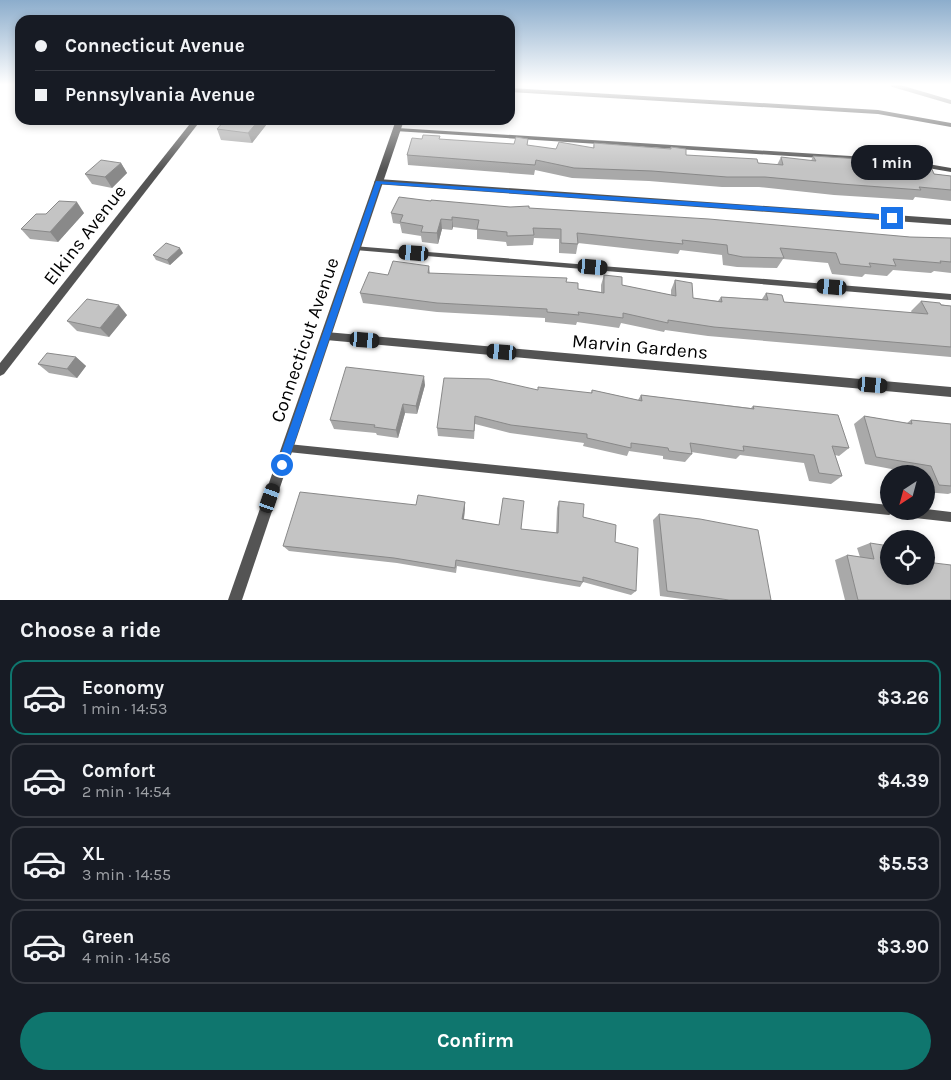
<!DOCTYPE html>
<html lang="en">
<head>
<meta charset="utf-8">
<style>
	:root { --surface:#171b24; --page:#20242c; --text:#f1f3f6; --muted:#9ea1a6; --line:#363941; --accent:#0f766e }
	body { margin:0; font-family:Karla,sans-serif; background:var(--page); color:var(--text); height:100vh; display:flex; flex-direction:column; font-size:19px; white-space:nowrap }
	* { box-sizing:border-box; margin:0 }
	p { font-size:16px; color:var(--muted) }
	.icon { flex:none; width:28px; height:28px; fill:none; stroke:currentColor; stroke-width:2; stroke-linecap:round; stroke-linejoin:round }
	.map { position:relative; height:600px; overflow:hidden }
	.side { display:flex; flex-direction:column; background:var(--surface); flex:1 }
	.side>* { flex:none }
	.guide { position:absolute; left:15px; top:15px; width:500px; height:110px; border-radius:15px; box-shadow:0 2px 8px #0003; display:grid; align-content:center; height:110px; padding:0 20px; background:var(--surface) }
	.needle { width:32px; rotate:216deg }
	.tools { position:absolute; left:880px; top:465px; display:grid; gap:10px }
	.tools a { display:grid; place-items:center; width:55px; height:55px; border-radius:50%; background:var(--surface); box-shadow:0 2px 8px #0003; font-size:25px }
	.end { position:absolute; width:22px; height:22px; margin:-11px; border:6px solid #1a73e8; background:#fff; box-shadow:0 0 0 2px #fff }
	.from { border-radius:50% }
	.bubble { position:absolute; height:35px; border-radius:18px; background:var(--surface); box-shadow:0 2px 8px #0003; font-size:16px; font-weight:700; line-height:35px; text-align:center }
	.car { position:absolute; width:15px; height:30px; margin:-15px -8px; border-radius:6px; box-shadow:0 0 4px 1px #0007; background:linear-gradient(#222 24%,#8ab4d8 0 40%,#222 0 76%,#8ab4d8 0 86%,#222 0) }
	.guide b { display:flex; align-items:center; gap:18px; height:48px; font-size:19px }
	.guide b+b { border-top:1px solid var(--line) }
	.guide i { width:12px; height:12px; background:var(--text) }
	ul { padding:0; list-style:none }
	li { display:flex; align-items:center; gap:15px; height:75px; margin:0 10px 8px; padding:0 10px; border:2px solid var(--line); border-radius:15px }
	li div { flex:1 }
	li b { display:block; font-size:19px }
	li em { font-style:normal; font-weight:700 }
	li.current { border-color:var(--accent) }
	li>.icon { width:45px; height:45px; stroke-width:1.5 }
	h2 { padding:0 20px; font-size:22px; line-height:60px }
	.cta { display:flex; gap:10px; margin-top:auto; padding:10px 20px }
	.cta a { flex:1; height:58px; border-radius:30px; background:var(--accent); color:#fff; font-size:20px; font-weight:700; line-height:58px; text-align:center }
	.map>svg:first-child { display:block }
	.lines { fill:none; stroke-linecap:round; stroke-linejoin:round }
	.stream { stroke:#a2a2a2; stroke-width:4 }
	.service { fill:#545454; fill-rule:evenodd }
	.minor { fill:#545454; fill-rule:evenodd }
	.tertiary { fill:#545454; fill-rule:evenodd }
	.wall { fill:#a9a9a9 }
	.shaded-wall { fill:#898989 }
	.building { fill:#c4c4c4; stroke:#898989 }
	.route { fill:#1a73e8 }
	.labels { text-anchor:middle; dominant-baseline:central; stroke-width:5; stroke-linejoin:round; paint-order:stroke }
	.street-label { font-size:19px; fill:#000; stroke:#fff }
</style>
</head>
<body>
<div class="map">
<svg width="951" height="600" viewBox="0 0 951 600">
	<rect width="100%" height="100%" fill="#fff"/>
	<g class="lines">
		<polyline class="stream" points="893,85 951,102"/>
		<g class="service">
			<polygon points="397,128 899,159 951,168 951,172 899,163 395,131 395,129"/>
			<polygon points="353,246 951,294 951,300 355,250 353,250 352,248"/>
			<polygon points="288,444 889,505 889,511 926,511 926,509 951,512 951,522 897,516 893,513 889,515 288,452 285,451 283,448 285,445"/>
		</g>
		<g class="minor">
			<polygon points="510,88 878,110 951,123 951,127 878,114 510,92"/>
			<polygon points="193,120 201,120 4,374 0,376 0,363"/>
			<polygon points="378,179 951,219 951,225 375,184 374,182"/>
			<polygon points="326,332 951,387 951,397 326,340 322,339 321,336 322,333"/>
		</g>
		<polygon class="tertiary" points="396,120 404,120 242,600 228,600"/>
	</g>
	<g class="wall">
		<polygon points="270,120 252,143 221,140 217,129"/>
		<polygon points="422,139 514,144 528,139 527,146 556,149 593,148 594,143 670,149 671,147 686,155 777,165 781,157 811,161 813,156 863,162 934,174 951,176 951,201 915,197 913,200 834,195 759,187 722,187 649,181 572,178 535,170 534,175 408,165 407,155"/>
		<polygon points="121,163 127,173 112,188 92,184 85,174"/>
		<polygon points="431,201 910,237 951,238 951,273 934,271 931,273 893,270 887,276 865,274 862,277 832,274 828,263 783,259 777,268 737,267 723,265 722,255 680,250 678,254 578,243 576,254 559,253 559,239 534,238 533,245 507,246 506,242 477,239 477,230 453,227 452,230 442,229 438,244 422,242 421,236 402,233 400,224 393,223 391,213"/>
		<polygon points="84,213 58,242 30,239 21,229 46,214"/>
		<polygon points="183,253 170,265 156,260 153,255"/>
		<polygon points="429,266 430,274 566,282 578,289 601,292 601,285 604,275 622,285 671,295 671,290 675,280 693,298 718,301 721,297 762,299 766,293 784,302 912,313 911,311 921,301 951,306 951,357 708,336 665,330 664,332 621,323 619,328 577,322 576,325 545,322 545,318 437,312 363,303 360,293 388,275"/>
		<polygon points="127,315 109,337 77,331 67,321"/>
		<polygon points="76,357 86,366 77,378 49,373 38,364"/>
		<polygon points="425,385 417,414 405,413 398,438 377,435 376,433 334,429 330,420"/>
		<polygon points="538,390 591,393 592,390 638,400 641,395 751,408 753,406 849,448 839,456 835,455 842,476 831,484 809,481 804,463 740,455 736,459 691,452 692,454 685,462 663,459 663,456 629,451 627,456 583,446 584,443 510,433 475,424 474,439 438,436 437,428"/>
		<polygon points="864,416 907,423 911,420 951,424 951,493 948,494 926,492 926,474 918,474 865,464 854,424"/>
		<polygon points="559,501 583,517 615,542 636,591 631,595 583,582 580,587 457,566 456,573 397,563 289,551 283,546 416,505 465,502 465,508 464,519 521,529 556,533 557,508"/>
		<polygon points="659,514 771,600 690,600 660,596 653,520"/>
		<polygon points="870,543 889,576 951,600 845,600 835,560 847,555 860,557 857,548"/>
	</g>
	<g class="shaded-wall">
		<polygon points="259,120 270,120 252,143 248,133"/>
		<polygon points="121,163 127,173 112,188 105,177"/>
		<polygon points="77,202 84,213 58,242 50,232"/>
		<polygon points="452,217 453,227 452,230"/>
		<polygon points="441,219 442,229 438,244 437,233"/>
		<polygon points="180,248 183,253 170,265 167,260"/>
		<polygon points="119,305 127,315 109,337 100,328"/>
		<polygon points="76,357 86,366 77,378 67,369"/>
		<polygon points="424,376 425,385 417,414 416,406"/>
		<polygon points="403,404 405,413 398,438 396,430"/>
		<polygon points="465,502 465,508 463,525 462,519"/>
	</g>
	<g class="building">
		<polygon points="225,120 259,120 248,133 217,129"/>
		<polygon points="423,135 440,136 439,139 514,144 516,137 528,139 527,145 556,149 559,142 594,148 594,143 671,149 671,147 686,149 686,155 757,159 758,163 783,165 781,157 816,161 813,156 861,159 863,162 931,167 934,174 951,176 951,190 919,187 921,190 841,184 765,177 727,177 652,171 574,168 536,160 535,165 407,155 412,138 422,139"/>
		<polygon points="101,160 121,163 105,177 85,174"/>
		<polygon points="399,197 431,201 431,200 510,207 529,206 529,208 709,219 910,237 951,238 951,262 940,261 941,263 893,259 896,266 869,263 871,267 840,264 836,253 780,248 784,258 743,257 728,254 727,245 682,240 683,244 577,233 578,244 561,243 561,229 533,228 534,235 507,236 507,232 477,229 479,220 452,217 452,220 441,219 437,233 421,232 423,226 400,222 403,215 391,213"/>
		<polygon points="59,201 77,202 50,232 21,229 36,214 46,214"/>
		<polygon points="166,243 180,248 167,260 153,255"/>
		<polygon points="393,261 429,266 428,273 567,278 566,282 578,283 578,289 604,293 604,275 622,277 622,285 676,296 675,280 692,283 693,298 722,302 721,297 768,300 766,293 782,295 784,302 928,314 921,301 940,303 941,305 951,306 951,347 714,327 668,320 668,323 623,313 623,318 578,312 579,315 547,312 547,309 437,303 360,293 369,272 388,275"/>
		<polygon points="87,299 119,305 100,328 67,321"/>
		<polygon points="47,353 76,357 67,369 38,364"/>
		<polygon points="346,367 424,376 416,406 403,404 396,430 374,427 375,425 330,420"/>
		<polygon points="444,378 489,379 538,390 538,387 592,393 592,390 642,401 641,395 754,409 753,406 838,415 849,448 832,446 842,476 819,473 814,455 743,446 744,451 690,443 692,454 669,451 668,448 631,443 631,448 587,438 587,434 511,425 475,416 474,431 437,428"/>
		<polygon points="864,416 912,424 911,420 951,424 951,486 939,485 931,466 876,457"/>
		<polygon points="300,492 416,505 418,495 465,502 462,519 499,525 503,498 524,501 521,529 558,533 559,501 584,504 583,517 616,525 615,542 638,548 636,591 583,577 583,582 456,560 455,568 394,558 283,546"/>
		<polygon points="659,514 700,519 758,530 771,600 729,600 667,591"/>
		<polygon points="870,543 889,546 889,576 926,576 926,562 951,565 951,600 858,600 847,555 874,559"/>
	</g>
	<linearGradient id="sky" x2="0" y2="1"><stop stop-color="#8cadcc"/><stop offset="0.5" stop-color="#fff"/><stop offset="1" stop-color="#fff" stop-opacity="0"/></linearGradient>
	<rect width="951" height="169" fill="url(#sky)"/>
	<polygon class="route" points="376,181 892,215 895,218 892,220 381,184 287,465 282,470 277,465"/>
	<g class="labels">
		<g class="street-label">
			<text transform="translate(85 235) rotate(-52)">Elkins Avenue</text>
			<text transform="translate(305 340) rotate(-71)">Connecticut Avenue</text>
			<text transform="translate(640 347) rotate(5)">Marvin Gardens</text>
		</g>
	</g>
</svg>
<div class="tools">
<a><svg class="needle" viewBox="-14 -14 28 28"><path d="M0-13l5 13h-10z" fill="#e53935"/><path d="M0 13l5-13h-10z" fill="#9ea1a6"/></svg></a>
<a><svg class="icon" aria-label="locate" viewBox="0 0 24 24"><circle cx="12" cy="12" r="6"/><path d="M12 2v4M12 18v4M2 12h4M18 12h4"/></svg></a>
</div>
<i class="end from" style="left:282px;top:465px"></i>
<i class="end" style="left:892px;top:218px"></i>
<div class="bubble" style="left:851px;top:145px;width:82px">1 min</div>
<i class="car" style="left:414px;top:253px;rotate:275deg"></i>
<i class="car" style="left:593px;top:267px;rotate:95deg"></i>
<i class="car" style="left:832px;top:287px;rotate:275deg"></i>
<i class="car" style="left:365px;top:340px;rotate:95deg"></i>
<i class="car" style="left:502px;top:352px;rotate:275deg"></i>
<i class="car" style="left:873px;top:385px;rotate:95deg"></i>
<i class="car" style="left:270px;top:498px;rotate:19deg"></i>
<div class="guide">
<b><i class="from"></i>Connecticut Avenue</b>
<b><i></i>Pennsylvania Avenue</b>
</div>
</div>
<section class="side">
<h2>Choose a ride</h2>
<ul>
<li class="current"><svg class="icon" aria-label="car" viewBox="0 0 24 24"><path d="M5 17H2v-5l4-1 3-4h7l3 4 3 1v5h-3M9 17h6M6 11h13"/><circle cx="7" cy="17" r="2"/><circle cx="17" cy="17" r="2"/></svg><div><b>Economy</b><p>1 min · 14:53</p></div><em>$3.26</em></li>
<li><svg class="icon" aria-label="car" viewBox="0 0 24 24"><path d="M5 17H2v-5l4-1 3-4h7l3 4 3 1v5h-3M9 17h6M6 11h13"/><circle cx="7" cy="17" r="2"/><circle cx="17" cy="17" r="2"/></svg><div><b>Comfort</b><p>2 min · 14:54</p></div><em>$4.39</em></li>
<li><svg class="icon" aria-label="car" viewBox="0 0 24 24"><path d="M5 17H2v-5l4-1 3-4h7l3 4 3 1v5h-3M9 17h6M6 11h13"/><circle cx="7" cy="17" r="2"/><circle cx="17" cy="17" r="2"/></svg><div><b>XL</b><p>3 min · 14:55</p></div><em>$5.53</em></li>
<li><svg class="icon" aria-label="car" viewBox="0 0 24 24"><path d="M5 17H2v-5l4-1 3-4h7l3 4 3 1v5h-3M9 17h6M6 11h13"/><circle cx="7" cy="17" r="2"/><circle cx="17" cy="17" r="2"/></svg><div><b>Green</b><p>4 min · 14:56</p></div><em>$3.90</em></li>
</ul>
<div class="cta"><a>Confirm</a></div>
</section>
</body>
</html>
